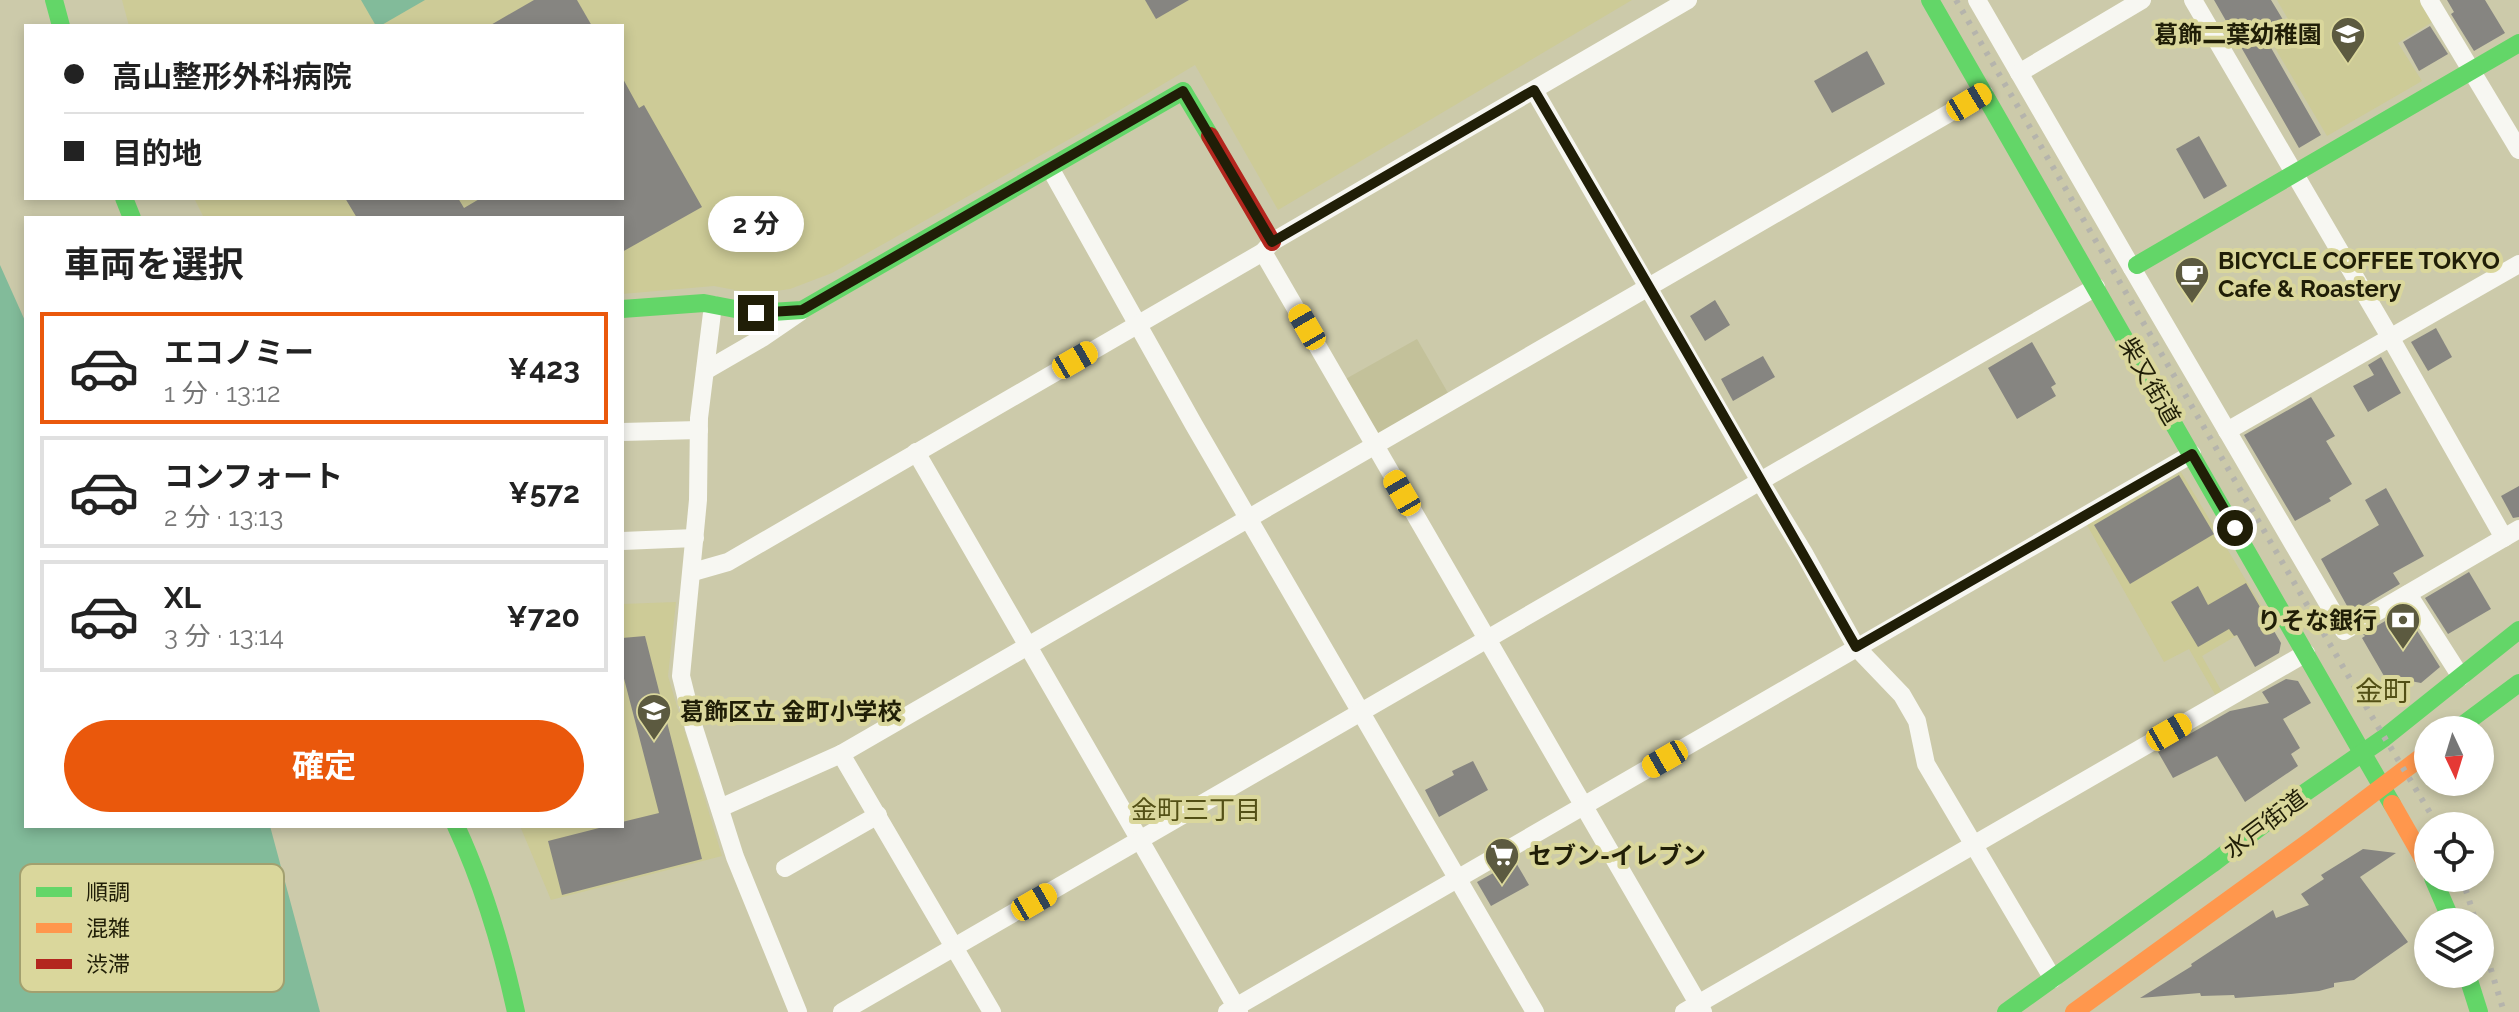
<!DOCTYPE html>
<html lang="ja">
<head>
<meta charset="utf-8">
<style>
	:root { --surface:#fff; --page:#f6f6f6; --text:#222; --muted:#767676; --line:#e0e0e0; --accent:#ea580c }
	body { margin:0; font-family:Raleway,"Noto Sans JP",sans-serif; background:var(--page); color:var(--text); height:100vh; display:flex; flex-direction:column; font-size:30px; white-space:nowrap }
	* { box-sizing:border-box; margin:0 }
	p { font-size:26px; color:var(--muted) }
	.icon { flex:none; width:44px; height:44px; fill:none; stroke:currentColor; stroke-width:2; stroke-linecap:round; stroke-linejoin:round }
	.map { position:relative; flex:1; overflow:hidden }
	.details { position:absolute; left:24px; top:216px; width:600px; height:612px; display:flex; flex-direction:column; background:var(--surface); border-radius:0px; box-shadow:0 4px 12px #0003 }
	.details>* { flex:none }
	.top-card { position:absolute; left:24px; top:24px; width:600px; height:176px; border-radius:0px; box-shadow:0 4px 12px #0003; display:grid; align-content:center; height:176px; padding:0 40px; background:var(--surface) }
	.needle { width:52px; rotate:176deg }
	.fabs { position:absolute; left:2414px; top:716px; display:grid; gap:16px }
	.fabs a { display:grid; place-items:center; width:80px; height:80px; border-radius:50%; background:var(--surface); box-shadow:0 4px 12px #0003; font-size:40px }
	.end { position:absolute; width:36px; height:36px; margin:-18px; border:10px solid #201e07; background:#fff; box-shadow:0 0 0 4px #fff }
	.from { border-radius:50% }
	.bubble { position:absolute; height:56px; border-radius:28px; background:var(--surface); box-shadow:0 4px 12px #0003; font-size:26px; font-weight:700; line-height:56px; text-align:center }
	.car { position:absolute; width:24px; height:48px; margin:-24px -12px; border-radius:10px; box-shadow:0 0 6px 2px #0007; background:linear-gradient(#f5c518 24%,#345 0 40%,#f5c518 0 76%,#345 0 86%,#f5c518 0) }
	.top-card b { display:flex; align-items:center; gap:28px; height:76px; font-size:30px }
	.top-card b+b { border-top:2px solid var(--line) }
	.top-card i { width:20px; height:20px; background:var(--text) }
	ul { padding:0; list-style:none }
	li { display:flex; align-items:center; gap:24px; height:112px; margin:0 16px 12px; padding:0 24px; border:4px solid var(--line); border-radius:0px }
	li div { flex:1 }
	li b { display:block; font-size:30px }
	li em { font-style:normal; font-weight:700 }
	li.on { border-color:var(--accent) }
	li>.icon { width:72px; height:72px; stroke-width:1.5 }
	h2 { padding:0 40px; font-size:36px; line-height:96px }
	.primary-button { display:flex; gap:16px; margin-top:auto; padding:16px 40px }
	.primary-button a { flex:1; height:92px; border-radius:48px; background:var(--accent); color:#fff; font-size:32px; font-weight:700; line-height:92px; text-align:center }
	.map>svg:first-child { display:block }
	.built { fill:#cdcb97 }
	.green { fill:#c3c19a }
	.water { fill:#82bb9a }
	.building { fill:#868581 }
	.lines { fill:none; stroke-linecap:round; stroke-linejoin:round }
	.street { stroke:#f7f7f2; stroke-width:18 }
	.fast { stroke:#63d668; stroke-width:18 }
	.slow { stroke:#ff974d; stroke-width:18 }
	.jam { stroke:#b3261e; stroke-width:18 }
	.rail { stroke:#b5b4ac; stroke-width:6; stroke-dasharray:4 8; stroke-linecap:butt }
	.route { stroke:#201e07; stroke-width:10 }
	.labels { text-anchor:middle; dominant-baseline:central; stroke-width:8; stroke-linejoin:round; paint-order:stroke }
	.poi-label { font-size:24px; font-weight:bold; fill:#201e07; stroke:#dad79c; text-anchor:start }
	.street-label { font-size:24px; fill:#201e07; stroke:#dad79c }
	.neighbourhood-label { font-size:26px; fill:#535016; stroke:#dad79c }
	.quarter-label { font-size:28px; fill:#535016; stroke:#dad79c }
	.key { fill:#dad79c; stroke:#a2a06f; stroke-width:2 }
	.key-label { font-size:22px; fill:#201e07 }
</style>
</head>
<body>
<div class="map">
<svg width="2519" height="1012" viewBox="0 0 2519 1012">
	<rect width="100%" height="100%" fill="#cccaaa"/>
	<g class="built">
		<polygon points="122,0 1632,0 1278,210 1195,65 1098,123 832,273 790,289 756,294 714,286 622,294 622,218 204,218 194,198 622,198 622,26 129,26"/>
		<polygon points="2277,0 2422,0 2434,21 2398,43 2422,81 2327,136 2275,48 2297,35"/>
		<polygon points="2181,472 2268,617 2202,656 2222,692 2216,696 2189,649 2164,662 2087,525"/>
		<polygon points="676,602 668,676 722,856 551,900 520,826 622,826 622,604"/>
	</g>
	<polygon class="green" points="1417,339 1448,393 1375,436 1342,381"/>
	<g class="water">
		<polygon points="361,0 425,0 380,26 376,26"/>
		<polygon points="0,265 26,323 26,826 270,826 320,1012 0,1012"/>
	</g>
	<g class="building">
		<polygon points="534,0 577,0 592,26 489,26"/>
		<polygon points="1145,0 1189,0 1156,19"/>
		<polygon points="2214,0 2271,0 2291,33 2270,46 2321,135 2299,148"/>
		<polygon points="2447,0 2485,0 2505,33 2474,51 2451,14 2454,12"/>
		<polygon points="2430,26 2448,54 2419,71 2403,42"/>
		<polygon points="1867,51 1885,84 1832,113 1814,81"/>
		<polygon points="622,77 639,108 644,105 702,207 622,252 622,218 357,218 345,198 458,198 464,208 481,198 622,198"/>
		<polygon points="2199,136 2227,186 2204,199 2176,149"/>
		<polygon points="1715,300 1730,325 1705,341 1690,316"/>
		<polygon points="2436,328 2452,357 2428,371 2411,342"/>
		<polygon points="2032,342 2056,384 2051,387 2056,396 2017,419 1988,368"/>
		<polygon points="1763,356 1775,377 1733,401 1721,379"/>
		<polygon points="2381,357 2401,393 2368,412 2353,386 2374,375 2368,365"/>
		<polygon points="2311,397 2335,436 2326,441 2352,484 2329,498 2331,501 2295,521 2244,435"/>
		<polygon points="2179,475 2214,534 2130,584 2094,525"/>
		<polygon points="2519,486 2519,517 2513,518 2501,496"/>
		<polygon points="2386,488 2424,556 2393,573 2400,584 2351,613 2321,559 2379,525 2365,500"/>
		<polygon points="2469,572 2491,609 2448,634 2425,598"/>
		<polygon points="2246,583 2281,643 2279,653 2255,667 2237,635 2234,636 2229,629 2198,647 2171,602 2198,586 2208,605"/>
		<polygon points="2404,610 2440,667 2421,683 2384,676 2362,638 2365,636 2363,634"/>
		<polygon points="645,636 702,859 562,895 548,841 607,826 622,826 622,822 659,813 622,671 622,638"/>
		<polygon points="2286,679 2298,681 2311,703 2283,719 2300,748 2291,754 2298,766 2245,802 2217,756 2173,778 2158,752 2230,711 2269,703 2262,692"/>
		<polygon points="1473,761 1488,790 1439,817 1425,790 1454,775 1452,771"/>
		<polygon points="2363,849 2396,853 2360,877 2408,942 2354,980 2334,983 2334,987 2319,991 2291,994 2235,998 2234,995 2201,996 2200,993 2140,998 2192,966 2191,964 2273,910 2276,918 2309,905 2301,894 2324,879 2321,875"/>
		<polygon points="1515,861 1529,885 1491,906 1477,882"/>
	</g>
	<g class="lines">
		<g class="street">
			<polyline points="1977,0 2132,268 2137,265"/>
			<polyline points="2193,0 2390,337 2504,538"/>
			<polyline points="2429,0 2519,150"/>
			<polyline points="2019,73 2142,0"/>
			<polyline points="1534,90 1760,481 1805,555 1856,647 1902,695 1917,721 1926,764 2053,979"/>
			<polyline points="1050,168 1194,425 1535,1012"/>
			<polyline points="1263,252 1703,1012"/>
			<polyline points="2132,268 2344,631 2519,529"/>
			<polyline points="713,305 699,418 698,500 681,676 694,728 735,857 798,1012"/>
			<polyline points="705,371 762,338 800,312"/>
			<polyline points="2227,431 2519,264"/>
			<polyline points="622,432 699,430"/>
			<polyline points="916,452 1239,1012"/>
			<polyline points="622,541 695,538"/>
			<polyline points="693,572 728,562 1263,252 1272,242 1688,0"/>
			<polyline points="2408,594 2461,677"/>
			<polyline points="841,754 992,1012"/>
			<polyline points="720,808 841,754 1984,93"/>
			<polyline points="785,868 878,815"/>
			<polyline points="842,1012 2096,287"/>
			<polyline points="1227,1012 2192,454"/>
			<polyline points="1684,1012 2306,653"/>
		</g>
		<g class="fast">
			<polyline points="54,0 61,26"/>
			<polyline points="1930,0 2363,754"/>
			<polyline points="124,198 132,218"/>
			<polyline points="2137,265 2519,43"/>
			<polyline points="622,309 704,303 756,313 802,310 1183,91 1210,136"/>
			<polyline points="2456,730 2519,683"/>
			<polyline points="2363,754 2392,804"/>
			<path d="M456,826c28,60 46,122 60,186"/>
			<polyline points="2433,878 2452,922"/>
			<polyline points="2467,974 2479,1012"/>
			<polyline points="2006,1012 2212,864 2306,792 2384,738 2519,630"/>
		</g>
		<g class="slow">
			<polyline points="2392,804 2428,867"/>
			<polyline points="2074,1012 2314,838 2428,752"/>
		</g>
		<polyline class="jam" points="1210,136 1272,242"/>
		<g class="rail">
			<polyline points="1956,0 2371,715 2438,826"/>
			<polyline points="2462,878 2476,922"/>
			<polyline points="2480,934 2504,1012"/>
		</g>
	</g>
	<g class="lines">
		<path class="route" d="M756,313l46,-3 381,-219 89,151 262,-152c109,185 216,371 322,557l336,-193 43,74"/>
	</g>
	<defs>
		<g id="school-pin" transform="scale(1.8)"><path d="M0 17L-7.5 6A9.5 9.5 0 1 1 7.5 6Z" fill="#5c5a40" stroke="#dad79c"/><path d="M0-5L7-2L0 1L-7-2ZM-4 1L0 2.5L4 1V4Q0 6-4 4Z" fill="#fff"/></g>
		<g id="cafe-pin" transform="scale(1.8)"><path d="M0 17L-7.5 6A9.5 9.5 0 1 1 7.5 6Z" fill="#5c5a40" stroke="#dad79c"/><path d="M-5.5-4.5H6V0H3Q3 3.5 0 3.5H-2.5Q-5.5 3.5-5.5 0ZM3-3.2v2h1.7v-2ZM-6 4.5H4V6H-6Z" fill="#fff"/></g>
		<g id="bank-pin" transform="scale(1.8)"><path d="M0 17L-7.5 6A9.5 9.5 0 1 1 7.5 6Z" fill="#5c5a40" stroke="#dad79c"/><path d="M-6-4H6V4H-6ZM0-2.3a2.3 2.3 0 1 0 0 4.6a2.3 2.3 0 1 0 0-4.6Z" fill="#fff"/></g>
		<g id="supermarket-pin" transform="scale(1.8)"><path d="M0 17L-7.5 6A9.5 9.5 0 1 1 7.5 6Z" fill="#5c5a40" stroke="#dad79c"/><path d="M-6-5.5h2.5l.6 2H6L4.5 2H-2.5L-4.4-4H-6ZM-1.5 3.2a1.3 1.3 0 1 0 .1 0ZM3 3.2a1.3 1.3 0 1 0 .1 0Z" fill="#fff"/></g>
	</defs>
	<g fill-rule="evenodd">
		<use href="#school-pin" x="2348" y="34"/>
		<use href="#cafe-pin" x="2192" y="274"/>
		<use href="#bank-pin" x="2403" y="620"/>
		<use href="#school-pin" x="654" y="711"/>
		<use href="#supermarket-pin" x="1502" y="855"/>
	</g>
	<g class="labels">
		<g class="poi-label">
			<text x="2322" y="34" text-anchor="end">葛飾二葉幼稚園</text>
			<text x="2218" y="260">BICYCLE COFFEE TOKYO<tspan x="2218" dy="28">Cafe &amp; Roastery</tspan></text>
			<text x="2377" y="620" text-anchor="end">りそな銀行</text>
			<text x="680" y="711">葛飾区立 金町小学校</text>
			<text x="1528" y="855">セブン-イレブン</text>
		</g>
		<g class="street-label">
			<text transform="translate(2150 381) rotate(60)">柴又街道</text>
			<text transform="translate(2265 824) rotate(-37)">水戸街道</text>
		</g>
		<g class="neighbourhood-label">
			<text x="1196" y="810">金町三丁目</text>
		</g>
		<g class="quarter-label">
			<text x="2383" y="691">金町</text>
		</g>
	</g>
	<rect x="20" y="864" width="264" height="128" rx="12" class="key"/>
	<rect x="36" y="887" width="36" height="10" fill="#63d668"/>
	<rect x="36" y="923" width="36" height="10" fill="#ff974d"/>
	<rect x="36" y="959" width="36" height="10" fill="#b3261e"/>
	<g class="key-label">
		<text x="86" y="900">順調</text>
		<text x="86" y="936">混雑</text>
		<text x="86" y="972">渋滞</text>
	</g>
</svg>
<div class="fabs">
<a><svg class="needle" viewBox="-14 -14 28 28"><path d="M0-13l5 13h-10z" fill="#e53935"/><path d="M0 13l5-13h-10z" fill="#767676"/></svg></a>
<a><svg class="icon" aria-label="locate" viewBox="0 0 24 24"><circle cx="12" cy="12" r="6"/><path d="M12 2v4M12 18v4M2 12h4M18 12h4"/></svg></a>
<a><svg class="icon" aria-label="layers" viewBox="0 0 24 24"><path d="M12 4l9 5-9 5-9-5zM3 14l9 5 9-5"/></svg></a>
</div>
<i class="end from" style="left:2235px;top:528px"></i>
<i class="end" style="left:756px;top:313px"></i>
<div class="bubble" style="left:708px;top:196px;width:96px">2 分</div>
<i class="car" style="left:1969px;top:102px;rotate:59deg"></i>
<i class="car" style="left:1307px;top:327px;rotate:330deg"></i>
<i class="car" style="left:1075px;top:360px;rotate:60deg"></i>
<i class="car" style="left:1402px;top:493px;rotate:330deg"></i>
<i class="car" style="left:2169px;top:732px;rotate:60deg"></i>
<i class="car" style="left:1665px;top:759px;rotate:240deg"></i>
<i class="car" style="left:1034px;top:902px;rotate:60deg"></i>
<div class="top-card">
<b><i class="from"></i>高山整形外科病院</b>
<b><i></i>目的地</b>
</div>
<section class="details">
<h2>車両を選択</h2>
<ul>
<li class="on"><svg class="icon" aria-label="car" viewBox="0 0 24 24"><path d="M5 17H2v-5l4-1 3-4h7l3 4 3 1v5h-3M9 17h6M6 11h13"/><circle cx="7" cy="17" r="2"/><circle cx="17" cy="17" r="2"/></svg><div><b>エコノミー</b><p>1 分 · 13:12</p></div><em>¥423</em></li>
<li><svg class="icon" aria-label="car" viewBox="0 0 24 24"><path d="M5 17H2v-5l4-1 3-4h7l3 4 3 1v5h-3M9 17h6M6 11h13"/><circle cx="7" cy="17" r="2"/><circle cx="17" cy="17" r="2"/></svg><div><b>コンフォート</b><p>2 分 · 13:13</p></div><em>¥572</em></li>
<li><svg class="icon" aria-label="car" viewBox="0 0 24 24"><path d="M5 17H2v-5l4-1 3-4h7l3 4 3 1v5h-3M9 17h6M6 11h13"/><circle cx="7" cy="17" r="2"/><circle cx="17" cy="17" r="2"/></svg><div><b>XL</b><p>3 分 · 13:14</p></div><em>¥720</em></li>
</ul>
<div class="primary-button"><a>確定</a></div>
</section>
</div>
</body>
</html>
